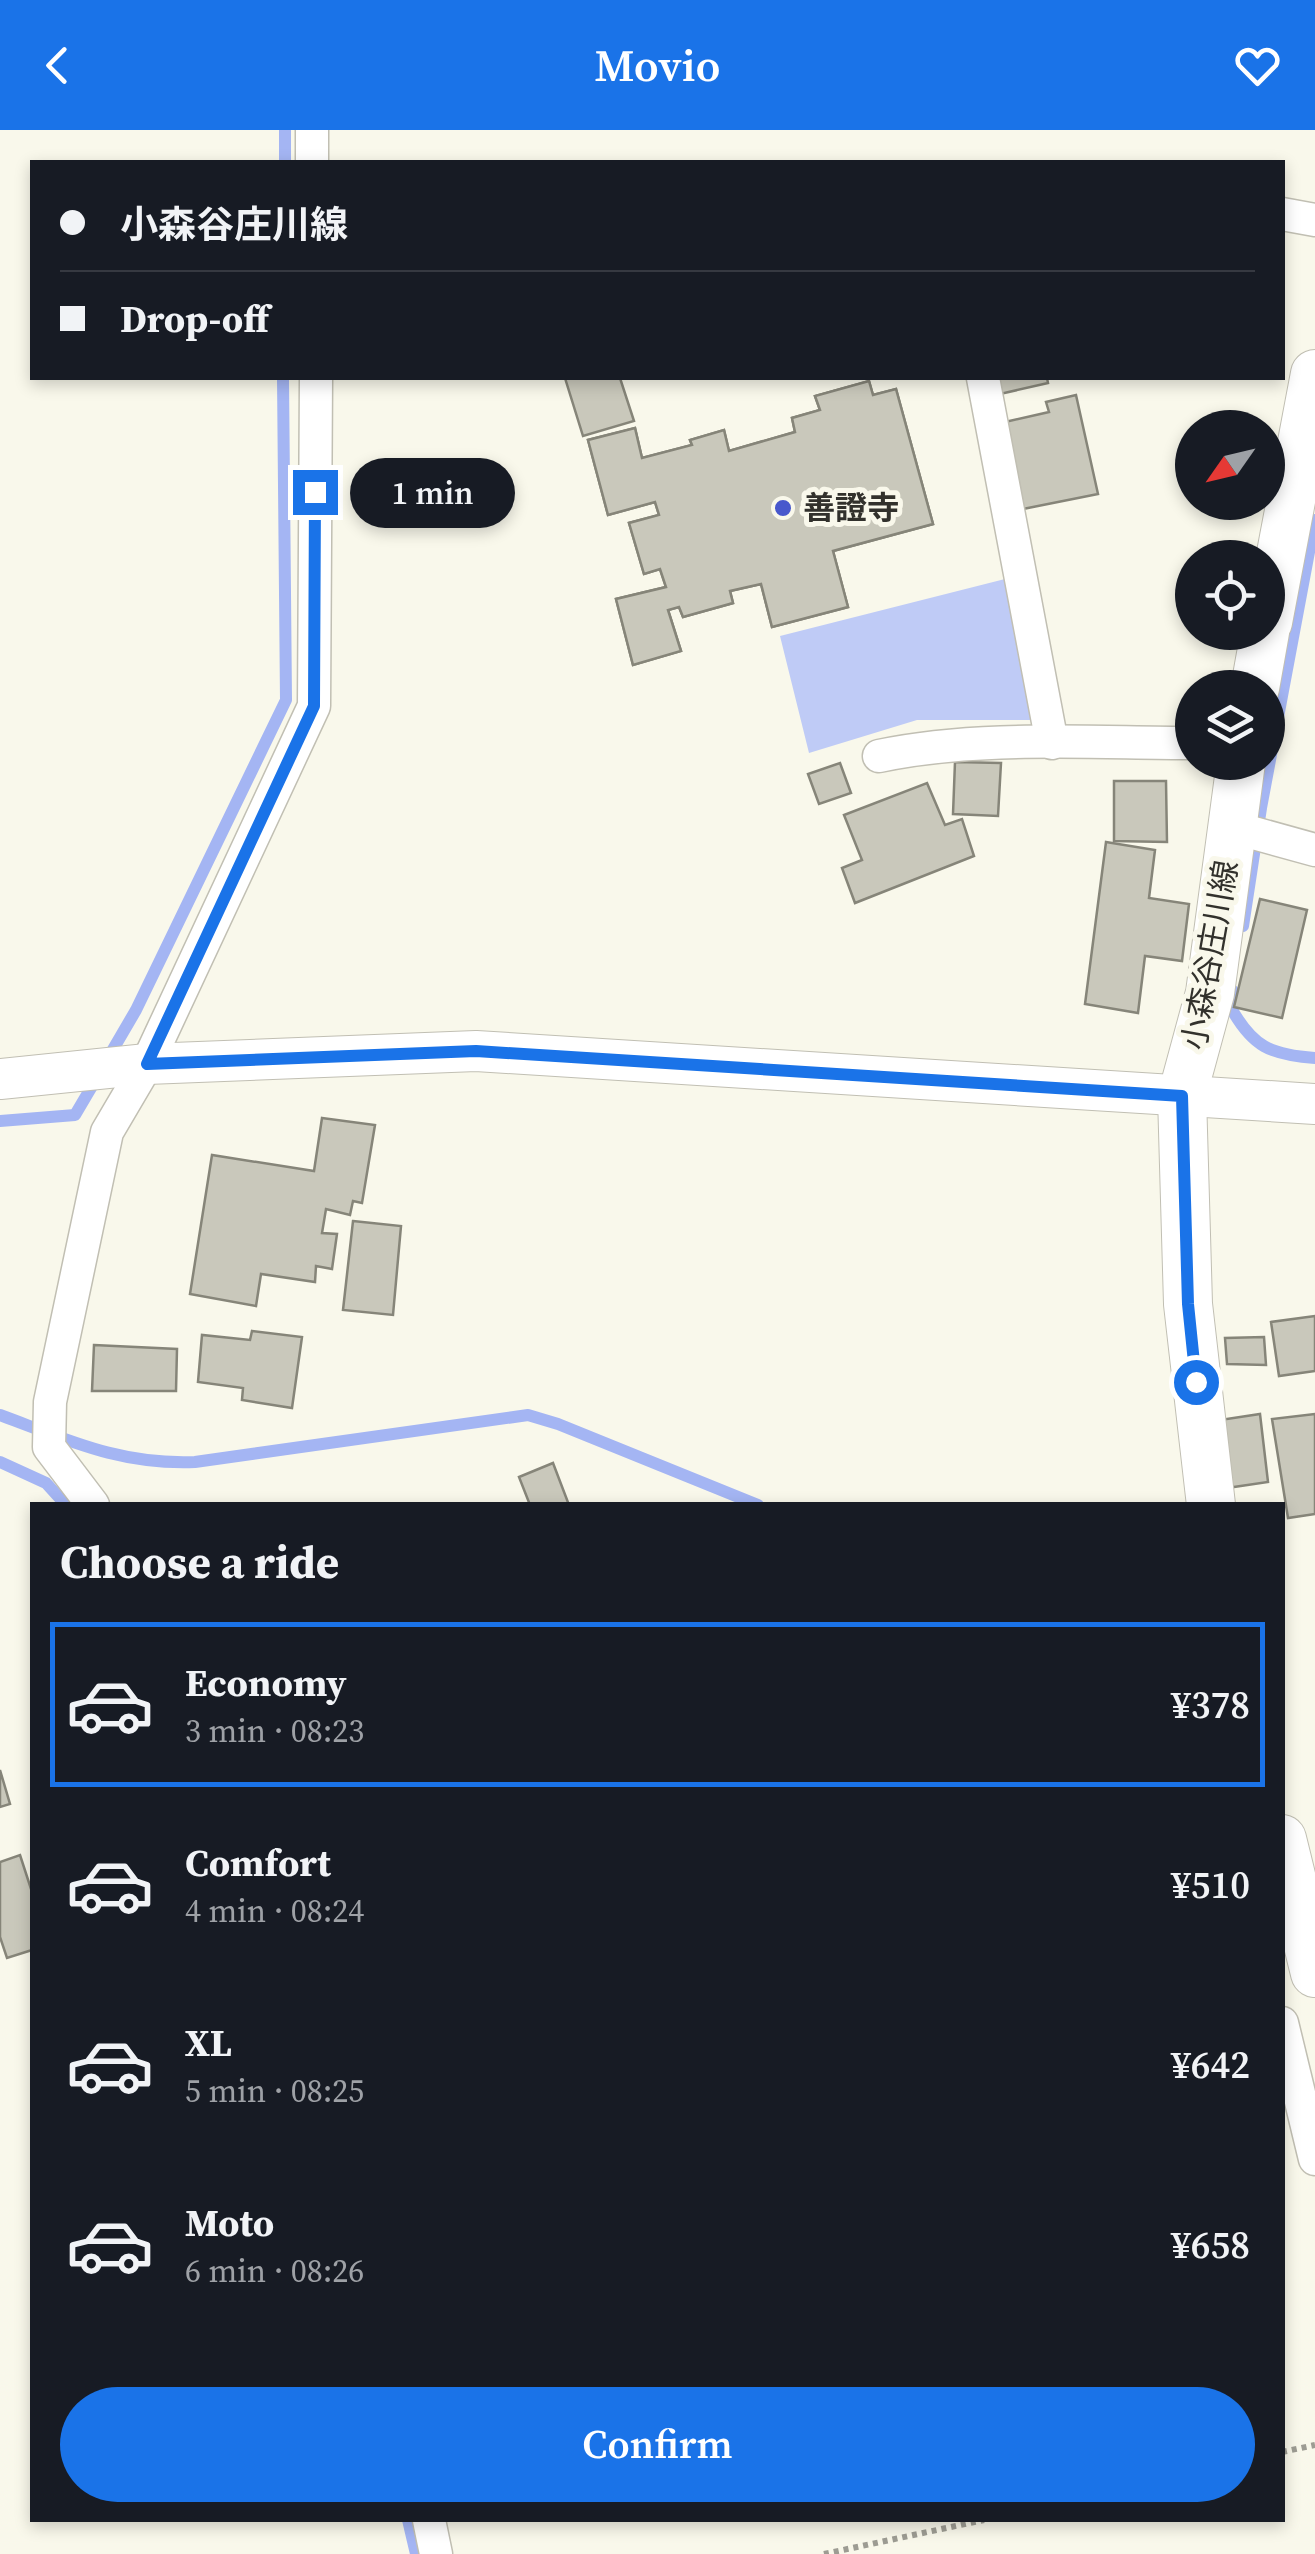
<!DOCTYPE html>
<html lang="en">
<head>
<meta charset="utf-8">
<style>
	:root { --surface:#171b24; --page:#20242c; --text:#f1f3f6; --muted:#9ea1a6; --line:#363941; --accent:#1a73e8 }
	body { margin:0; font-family:"Source Serif 4","Noto Sans JP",serif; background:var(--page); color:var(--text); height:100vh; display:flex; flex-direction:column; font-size:38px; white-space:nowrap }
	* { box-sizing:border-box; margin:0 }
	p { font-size:32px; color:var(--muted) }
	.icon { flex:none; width:55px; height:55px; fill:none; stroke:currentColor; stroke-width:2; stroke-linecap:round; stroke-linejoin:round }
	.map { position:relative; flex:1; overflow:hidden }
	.side { position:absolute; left:30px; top:1372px; width:1255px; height:1020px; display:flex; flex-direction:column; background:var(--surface); border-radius:0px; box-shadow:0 5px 15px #0003 }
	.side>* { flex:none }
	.banner { position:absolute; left:30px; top:30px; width:1255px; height:220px; border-radius:0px; box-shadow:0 5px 15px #0003; display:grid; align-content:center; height:220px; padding:0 30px; background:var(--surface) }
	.needle { width:65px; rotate:236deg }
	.buttons { position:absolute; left:1175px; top:280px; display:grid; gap:20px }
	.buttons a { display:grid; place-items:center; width:110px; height:110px; border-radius:50%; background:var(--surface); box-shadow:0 5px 15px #0003; font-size:50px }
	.end { position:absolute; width:45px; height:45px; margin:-22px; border:12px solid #1a73e8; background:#fff; box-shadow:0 0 0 5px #fff }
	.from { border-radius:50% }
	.bubble { position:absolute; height:70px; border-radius:35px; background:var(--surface); box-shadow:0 5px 15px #0003; font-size:32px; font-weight:600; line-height:70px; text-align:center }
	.banner b { display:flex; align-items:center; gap:35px; height:95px; font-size:38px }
	.banner b+b { border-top:2px solid var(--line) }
	.banner i { width:25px; height:25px; background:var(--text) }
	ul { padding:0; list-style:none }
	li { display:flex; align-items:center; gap:30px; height:165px; margin:0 20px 15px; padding:0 10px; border:5px solid transparent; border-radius:0px }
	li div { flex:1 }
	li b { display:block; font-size:38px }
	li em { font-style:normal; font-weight:600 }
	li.on { border-color:var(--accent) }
	li>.icon { width:90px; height:90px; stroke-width:1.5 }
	h2 { padding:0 30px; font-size:45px; line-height:120px }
	.cta { display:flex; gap:20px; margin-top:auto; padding:20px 30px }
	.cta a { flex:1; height:115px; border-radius:60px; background:var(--accent); color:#fff; font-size:40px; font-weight:600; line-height:115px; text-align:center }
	header { display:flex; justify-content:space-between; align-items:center; height:130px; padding:0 30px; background:var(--accent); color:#fff; font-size:45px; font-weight:600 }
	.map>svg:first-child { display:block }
	.green { fill:#bfcbf6 }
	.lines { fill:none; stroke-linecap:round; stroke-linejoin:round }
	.stream { stroke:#a4b5f3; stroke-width:12 }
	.building { fill:#c9c8bb; stroke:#868579; stroke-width:2.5; fill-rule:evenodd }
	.minor-casing { stroke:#c1bfb3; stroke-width:35 }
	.tertiary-casing { stroke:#c1bfb3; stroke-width:42 }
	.secondary-casing { stroke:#c1bfb3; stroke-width:50 }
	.path { stroke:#9d9c93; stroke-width:6; stroke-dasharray:5 5; stroke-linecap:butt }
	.minor { stroke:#fff; stroke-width:32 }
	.tertiary { stroke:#fff; stroke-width:40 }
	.secondary { stroke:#fff; stroke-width:48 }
	.route { stroke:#1a73e8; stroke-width:12 }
	.poi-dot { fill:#4858cc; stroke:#f9f8eb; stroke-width:4 }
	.labels { text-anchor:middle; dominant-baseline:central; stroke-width:10; stroke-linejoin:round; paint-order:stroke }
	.poi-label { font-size:32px; font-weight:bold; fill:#32312c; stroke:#f9f8eb; text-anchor:start }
	.street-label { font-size:32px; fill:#32312c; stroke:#f9f8eb }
</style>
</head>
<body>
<header><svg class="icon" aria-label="back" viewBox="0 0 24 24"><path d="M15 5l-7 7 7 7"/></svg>Movio<svg class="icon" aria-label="heart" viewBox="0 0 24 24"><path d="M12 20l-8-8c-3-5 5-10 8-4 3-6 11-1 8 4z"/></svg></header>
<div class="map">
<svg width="1315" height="2424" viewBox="0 0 1315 2424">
	<rect width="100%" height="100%" fill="#f9f8eb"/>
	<polygon class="green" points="1005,449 1039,590 917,590 809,623 780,506"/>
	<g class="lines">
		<g class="stream">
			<polyline points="285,32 285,0"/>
			<polyline points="1243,796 1261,678 1315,390"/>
			<path d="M1233,861l-3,15c22,41 41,49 85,52"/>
			<polyline points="108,928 136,880 286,570 283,248"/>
			<polyline points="0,991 75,985 98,946"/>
			<path d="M0,1285c68,25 120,50 195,47l333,-47 30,9 200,81"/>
			<polyline points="0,1332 46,1353 66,1375"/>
			<polyline points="408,2390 416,2424"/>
		</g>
	</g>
	<g class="building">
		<polygon points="565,248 620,248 634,291 583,306"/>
		<polygon points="997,248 1047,248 1048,253 1000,264"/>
		<path d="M869,251l4,14 23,-6 37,135 -100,27 15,56 -76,20 -11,-43 -31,7 3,12 -50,14 -4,-10 -11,3 13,41 -48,14 -17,-66 50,-12 -6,-18 -16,5 -15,-51 30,-8 -4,-13 -47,13 -20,-75 47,-12 7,30 50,-13 -2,-5 34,-10 5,21 66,-19 -3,-14 28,-8 -5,-14zM809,334l13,59 -71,15 -10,-45 37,-8 -3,-12z"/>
		<polygon points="869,251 873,265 896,259 933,394 833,421 848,477 772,497 761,454 730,461 733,473 683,487 679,477 668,480 681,521 633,535 616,469 666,457 660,439 644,444 629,393 659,385 655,372 608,385 588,310 635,298 642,328 692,315 690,310 724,300 729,321 795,302 792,288 820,280 815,266"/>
		<polygon points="1076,265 1098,364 1023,379 1005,292 1049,282 1046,272"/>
		<polygon points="955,632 1001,633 998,686 953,684"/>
		<polygon points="840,633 851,663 819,674 808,644"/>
		<polygon points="1114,651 1166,651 1167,712 1114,711"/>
		<polygon points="927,653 945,695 962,689 974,726 855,773 842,738 862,730 844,685"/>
		<polygon points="1106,712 1155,720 1149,768 1189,774 1182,831 1145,826 1138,883 1085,874"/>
		<polygon points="1260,769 1307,780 1282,888 1234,877"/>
		<polygon points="322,988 375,995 362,1073 353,1071 350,1085 326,1079 322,1103 337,1104 332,1139 316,1136 315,1152 261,1144 256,1176 190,1164 212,1025 314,1041"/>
		<polygon points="353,1091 401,1096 393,1185 343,1180"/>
		<polygon points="1315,1186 1315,1241 1279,1246 1271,1192"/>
		<polygon points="252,1201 302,1207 292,1278 242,1270 243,1258 198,1252 202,1205 250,1210"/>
		<polygon points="1264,1207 1266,1235 1227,1234 1225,1208"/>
		<polygon points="94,1215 177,1219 176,1261 92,1261"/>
		<polygon points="1260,1284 1268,1352 1227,1358 1220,1290"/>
		<polygon points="1315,1284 1315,1384 1288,1388 1272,1289"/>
		<polygon points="553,1333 569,1375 530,1375 519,1347"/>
		<polygon points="0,1640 10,1674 0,1677"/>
		<polygon points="20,1725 32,1762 32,1820 7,1828 0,1807 0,1732"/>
	</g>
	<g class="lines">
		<g class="minor-casing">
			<g id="minor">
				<polyline points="312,32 312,0"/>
				<polyline points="1282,84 1315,90"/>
				<polyline points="983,248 1052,613"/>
				<path d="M879,626c99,-21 212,-13 313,-13"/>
				<polyline points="1232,697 1315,720"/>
				<polyline points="93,1375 49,1317 50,1272 107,1002 147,934 314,576 316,248"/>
				<polyline points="1282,1893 1315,2029"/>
				<polyline points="429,2390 436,2424"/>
			</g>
		</g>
		<g class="tertiary-casing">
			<polyline id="tertiary" points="0,949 147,934 476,921 1315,974"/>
		</g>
		<g class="secondary-casing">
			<g id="secondary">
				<polyline points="1268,492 1315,244"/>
				<polyline points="1255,558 1265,502"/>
				<polyline points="1211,1375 1188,1174 1182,966 1210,863 1241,632"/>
				<polyline points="1282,1709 1315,1843"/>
			</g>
		</g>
		<g class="path">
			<polyline points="1282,2322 1315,2315"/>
			<polyline points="824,2424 984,2390"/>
		</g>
		<use href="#minor" class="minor"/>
		<use href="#tertiary" class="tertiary"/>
		<use href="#secondary" class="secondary"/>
	</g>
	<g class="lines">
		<polyline class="route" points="315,362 314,576 147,934 476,921 1182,966 1188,1174 1196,1252"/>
	</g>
	<circle class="poi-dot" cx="783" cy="378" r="10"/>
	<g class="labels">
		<g class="poi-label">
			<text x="803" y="378">善證寺</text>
		</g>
		<g class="street-label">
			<text transform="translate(1210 825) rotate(-80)">小森谷庄川線</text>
		</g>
	</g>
</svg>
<div class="buttons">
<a><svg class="needle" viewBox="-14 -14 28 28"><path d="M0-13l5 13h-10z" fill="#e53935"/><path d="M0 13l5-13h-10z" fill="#9ea1a6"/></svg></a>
<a><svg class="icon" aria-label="locate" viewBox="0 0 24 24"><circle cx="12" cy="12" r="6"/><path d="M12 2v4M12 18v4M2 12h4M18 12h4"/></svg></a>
<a><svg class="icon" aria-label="layers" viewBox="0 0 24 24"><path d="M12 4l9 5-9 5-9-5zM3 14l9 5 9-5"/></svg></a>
</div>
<i class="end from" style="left:1196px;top:1252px"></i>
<i class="end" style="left:315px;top:362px"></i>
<div class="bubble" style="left:350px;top:328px;width:165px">1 min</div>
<div class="banner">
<b><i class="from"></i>小森谷庄川線</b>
<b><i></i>Drop-off</b>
</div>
<section class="side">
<h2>Choose a ride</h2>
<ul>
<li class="on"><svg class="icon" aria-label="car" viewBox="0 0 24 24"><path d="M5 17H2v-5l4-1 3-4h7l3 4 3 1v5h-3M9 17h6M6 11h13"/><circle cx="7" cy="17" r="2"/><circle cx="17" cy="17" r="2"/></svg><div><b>Economy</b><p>3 min · 08:23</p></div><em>¥378</em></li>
<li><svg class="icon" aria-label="car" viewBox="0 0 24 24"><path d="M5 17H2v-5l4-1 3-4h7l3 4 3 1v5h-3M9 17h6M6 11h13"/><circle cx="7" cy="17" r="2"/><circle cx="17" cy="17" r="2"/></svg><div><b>Comfort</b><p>4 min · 08:24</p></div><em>¥510</em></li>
<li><svg class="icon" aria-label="car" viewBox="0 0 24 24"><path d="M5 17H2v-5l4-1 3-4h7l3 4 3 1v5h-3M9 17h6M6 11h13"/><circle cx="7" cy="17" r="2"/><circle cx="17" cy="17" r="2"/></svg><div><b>XL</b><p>5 min · 08:25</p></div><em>¥642</em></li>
<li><svg class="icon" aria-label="car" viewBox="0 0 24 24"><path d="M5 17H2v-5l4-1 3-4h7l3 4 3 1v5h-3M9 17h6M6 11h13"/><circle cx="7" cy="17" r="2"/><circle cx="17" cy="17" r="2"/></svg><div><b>Moto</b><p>6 min · 08:26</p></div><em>¥658</em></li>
</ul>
<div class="cta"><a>Confirm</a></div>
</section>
</div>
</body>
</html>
